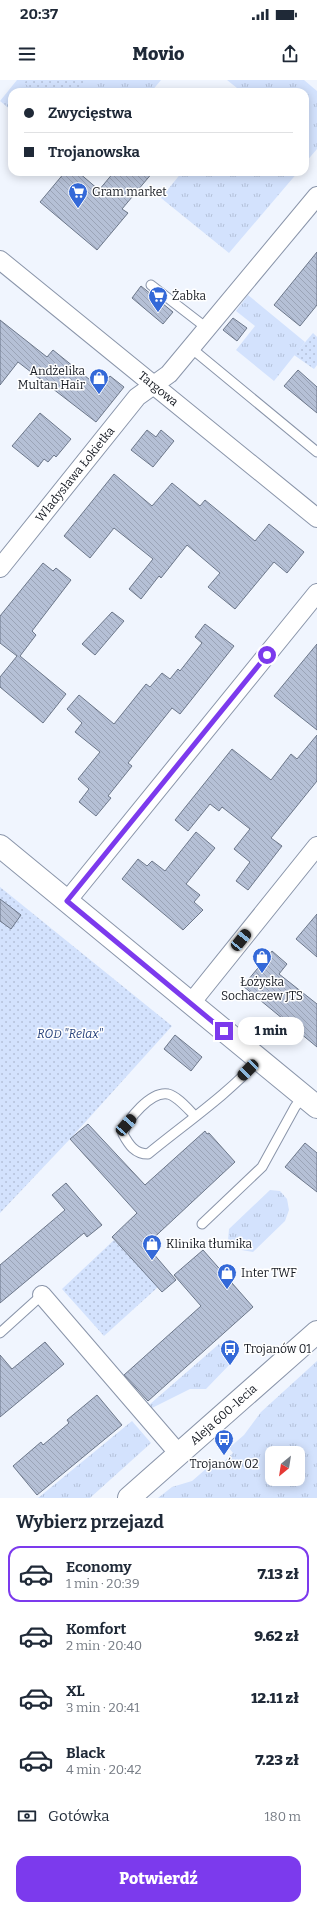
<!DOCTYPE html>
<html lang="pl">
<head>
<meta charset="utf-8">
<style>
	:root { --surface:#fff; --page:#f6f6f7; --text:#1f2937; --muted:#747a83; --line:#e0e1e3; --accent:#7c3aed }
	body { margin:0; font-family:Bitter,serif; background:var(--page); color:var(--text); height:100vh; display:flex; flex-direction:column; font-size:15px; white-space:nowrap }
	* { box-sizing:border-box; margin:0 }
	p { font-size:13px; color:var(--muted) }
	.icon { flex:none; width:22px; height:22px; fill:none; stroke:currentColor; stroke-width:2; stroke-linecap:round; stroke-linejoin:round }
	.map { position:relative; height:1418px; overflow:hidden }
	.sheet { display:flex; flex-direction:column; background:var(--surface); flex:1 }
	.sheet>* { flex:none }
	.guide { position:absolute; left:8px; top:8px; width:301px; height:88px; border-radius:12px; box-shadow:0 2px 10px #0003; display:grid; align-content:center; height:88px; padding:0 16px; background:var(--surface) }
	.needle { width:26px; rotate:210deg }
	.tools { position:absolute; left:265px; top:1366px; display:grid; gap:8px }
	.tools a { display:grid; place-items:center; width:40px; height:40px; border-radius:8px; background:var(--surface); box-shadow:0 2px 10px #0003; font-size:20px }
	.end { position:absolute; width:18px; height:18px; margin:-9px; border:5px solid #7c3aed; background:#fff; box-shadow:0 0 0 2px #fff }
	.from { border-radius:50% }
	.bubble { position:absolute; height:28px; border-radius:12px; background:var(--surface); box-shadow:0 2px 10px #0003; font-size:13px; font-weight:800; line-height:28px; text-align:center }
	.car { position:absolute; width:12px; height:24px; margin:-12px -6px; border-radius:5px; box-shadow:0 0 3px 1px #0007; background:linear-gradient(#222 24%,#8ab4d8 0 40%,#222 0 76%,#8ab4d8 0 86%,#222 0) }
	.guide b { display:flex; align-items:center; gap:14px; height:38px; font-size:15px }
	.guide b+b { border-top:1px solid var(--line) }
	.guide i { width:10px; height:10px; background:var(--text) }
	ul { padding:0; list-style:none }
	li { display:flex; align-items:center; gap:12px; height:56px; margin:0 8px 6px; padding:0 8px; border:2px solid transparent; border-radius:12px }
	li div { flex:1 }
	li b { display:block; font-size:15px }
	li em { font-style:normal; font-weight:800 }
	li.current { border-color:var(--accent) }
	li>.icon { width:36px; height:36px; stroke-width:1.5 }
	h2 { padding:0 16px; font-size:18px; line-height:48px }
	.pay { display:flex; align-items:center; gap:10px; height:44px; padding:0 16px; font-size:15px }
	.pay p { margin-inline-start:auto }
	.cta { display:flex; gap:8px; margin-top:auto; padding:8px 16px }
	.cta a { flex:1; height:46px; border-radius:12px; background:var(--accent); color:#fff; font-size:16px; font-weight:800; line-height:46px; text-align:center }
	.status { display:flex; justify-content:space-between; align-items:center; height:28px; padding:0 20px; background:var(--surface); direction:ltr }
	.status svg { height:11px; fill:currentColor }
	header { display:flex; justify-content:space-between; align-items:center; height:52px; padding:0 16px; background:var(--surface); font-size:18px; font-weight:800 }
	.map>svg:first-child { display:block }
	.grass { fill:url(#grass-tufts); fill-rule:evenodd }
	.park { fill:url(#park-dots) }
	.building { fill:url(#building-back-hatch); stroke:#6c778a }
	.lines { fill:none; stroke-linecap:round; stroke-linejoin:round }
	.lane-casing { stroke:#8a95aa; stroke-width:11 }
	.street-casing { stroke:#8a95aa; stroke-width:20 }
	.secondary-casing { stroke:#8a95aa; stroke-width:24 }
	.lane { stroke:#fff; stroke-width:9 }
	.street { stroke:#fff; stroke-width:18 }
	.secondary { stroke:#fff; stroke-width:22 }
	.route { stroke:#7c3aed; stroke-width:5 }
	.labels { text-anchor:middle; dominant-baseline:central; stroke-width:3; stroke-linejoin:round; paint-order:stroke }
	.poi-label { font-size:12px; fill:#161a22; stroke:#fff; text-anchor:start }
	.street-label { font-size:12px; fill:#161a22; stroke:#fff }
	.park-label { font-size:12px; font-style:italic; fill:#25417a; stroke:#fff }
</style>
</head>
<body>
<div class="status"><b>20:37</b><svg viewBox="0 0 49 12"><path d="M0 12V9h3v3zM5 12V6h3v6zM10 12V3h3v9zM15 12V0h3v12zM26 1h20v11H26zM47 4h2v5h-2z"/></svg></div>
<header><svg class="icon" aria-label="menu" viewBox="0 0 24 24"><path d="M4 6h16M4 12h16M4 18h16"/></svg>Movio<svg class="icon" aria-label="share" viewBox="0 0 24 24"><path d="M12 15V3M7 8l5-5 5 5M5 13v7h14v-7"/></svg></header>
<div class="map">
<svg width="317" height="1418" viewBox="0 0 317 1418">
	<defs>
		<pattern id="grass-tufts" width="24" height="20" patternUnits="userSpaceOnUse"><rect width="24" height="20" fill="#d3e2fd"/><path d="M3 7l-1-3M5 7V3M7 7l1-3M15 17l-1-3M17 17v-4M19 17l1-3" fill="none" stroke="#b4c1d9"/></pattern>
		<pattern id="park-dots" width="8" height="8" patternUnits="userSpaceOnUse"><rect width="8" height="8" fill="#d3e2fd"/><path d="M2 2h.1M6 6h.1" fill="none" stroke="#b4c1d9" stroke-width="1.8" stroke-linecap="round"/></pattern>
		<pattern id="building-back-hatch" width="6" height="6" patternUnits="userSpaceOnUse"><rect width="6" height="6" fill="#b5c0d6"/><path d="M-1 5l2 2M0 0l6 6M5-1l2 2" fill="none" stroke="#9ba4b7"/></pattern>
	</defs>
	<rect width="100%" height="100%" fill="#f0f5fe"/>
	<g class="grass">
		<polygon points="17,0 161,0 151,12 12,12 12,31 0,21"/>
		<polygon points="227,0 304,0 317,11 317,69 305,83 305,12 242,12"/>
		<polygon points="182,92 298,92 229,173 161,118"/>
		<polygon points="248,215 305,262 274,301 236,270 255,246 236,231"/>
		<polygon points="270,1110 280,1111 287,1119 289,1130 285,1141 253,1172 236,1169 228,1161 229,1149"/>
		<polygon points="219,1264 233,1281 206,1309 190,1309 152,1328 149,1325"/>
		<path d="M317,1281v137h-159l14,-11 20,-6 22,-19 5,4 14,-13 -4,-5 15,-13 17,-23zM272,1373h26v26h-26z"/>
		<polygon points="132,1341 151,1363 90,1418 38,1418"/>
	</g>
	<g class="park">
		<polygon points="27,0 88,0 78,12 35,12 24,3"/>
		<polygon points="313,253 317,257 317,285 314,289 294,275"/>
		<polygon points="0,807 172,946 70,1059 0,1133"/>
		<polygon points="114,1160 158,1207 104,1256 62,1209"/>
	</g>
	<g class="building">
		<polygon points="65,92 78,92 99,110 114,92 153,92 122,129 128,133 97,170 40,122"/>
		<polygon points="317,172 317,225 300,246 274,225"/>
		<polygon points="141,206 173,232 163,244 132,218"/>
		<polygon points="233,238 247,248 237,261 223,250"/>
		<polygon points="0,240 47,277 53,270 100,308 110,296 124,307 96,342 18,282 0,305"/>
		<polygon points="298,290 317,307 317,333 284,306"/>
		<polygon points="40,333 71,359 56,377 54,375 48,382 44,379 38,387 12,366"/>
		<polygon points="147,350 156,357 161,350 174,361 153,387 131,370"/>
		<polygon points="114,394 152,426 172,403 200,426 205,420 255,461 269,444 304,472 287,493 274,482 235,529 208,507 220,493 187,465 161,498 159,496 141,519 129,509 153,479 114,448 90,478 64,456"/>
		<polygon points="43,483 53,491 56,488 71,500 32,551 36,555 20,576 66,614 43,643 0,607 0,597 17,576 0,563 0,536"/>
		<polygon points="112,532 124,541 95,575 82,564"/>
		<polygon points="205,544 234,566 180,634 172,628 128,683 132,686 108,716 111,718 96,736 79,722 89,709 78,699 100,672 75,652 82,643 67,629 79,615 114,644 146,604 150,607 162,593 170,599 178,589 180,591 202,563 195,557"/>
		<polygon points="317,564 317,650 274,616"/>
		<polygon points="317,655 317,701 271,758 282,766 248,810 236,801 250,782 234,769 250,749 222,727 219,731 210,724 188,751 175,740 232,669 271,700 291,674 297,679"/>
		<polygon points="196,752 215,768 186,804 200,815 194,822 203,830 183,850 122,799 138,779 147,786 152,781 165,791"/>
		<polygon points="0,819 21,835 11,849 0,841"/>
		<polygon points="317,834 317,877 296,859"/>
		<polygon points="272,871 287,884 279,894 317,924 317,967 243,906"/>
		<polygon points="175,955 202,977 191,991 164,969"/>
		<polygon points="88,1044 145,1105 205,1051 207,1054 209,1053 235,1082 146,1165 176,1200 162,1212 112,1157 137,1133 70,1059"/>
		<polygon points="305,1063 317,1073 317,1112 285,1087"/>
		<polygon points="66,1103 102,1145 87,1157 84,1153 0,1223 0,1185 65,1130 52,1115"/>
		<polygon points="203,1170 253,1227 148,1321 124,1295 201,1226 174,1195"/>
		<polygon points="45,1262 64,1284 0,1337 0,1275 12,1289"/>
		<polygon points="97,1315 122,1345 37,1415 13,1386 41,1362 43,1365 69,1343 67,1340"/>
	</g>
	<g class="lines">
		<g class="lane-casing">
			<g id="lane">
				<polyline points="151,205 208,249"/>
				<polyline points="191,268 317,372"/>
				<path d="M195,1036c-7,-7 -18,-20 -27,-22 -17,-3 -41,25 -45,40 6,11 12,20 25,20 35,-29 82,-61 111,-95"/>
				<polyline points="202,1144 262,1087 295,1027 303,1016"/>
				<polyline points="0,1253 42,1215"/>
			</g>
		</g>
		<g class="street-casing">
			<g id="street">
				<path id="s1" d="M0,180l317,258"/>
				<path id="s2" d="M0,488l137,-171 32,-23 148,-178"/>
				<polyline points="67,821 317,513"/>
				<polyline points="191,923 317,766"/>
				<polyline points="42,1215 179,1374"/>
			</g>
		</g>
		<g class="secondary-casing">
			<g id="secondary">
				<polyline points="0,766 317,1027"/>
				<path id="s3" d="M129,1418l188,-166"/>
			</g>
		</g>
		<use href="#lane" class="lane"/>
		<use href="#street" class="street"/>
		<use href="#secondary" class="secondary"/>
	</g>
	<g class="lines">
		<polyline class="route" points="224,951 67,821 267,575"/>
	</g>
	<defs>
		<g id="supermarket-pin" transform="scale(1)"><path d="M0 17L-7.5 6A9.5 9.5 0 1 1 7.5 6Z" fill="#3469d8" stroke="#fff"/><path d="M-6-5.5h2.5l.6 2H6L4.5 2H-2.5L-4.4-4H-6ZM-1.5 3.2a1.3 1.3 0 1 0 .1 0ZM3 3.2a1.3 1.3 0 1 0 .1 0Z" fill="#fff"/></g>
		<g id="shop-pin" transform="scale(1)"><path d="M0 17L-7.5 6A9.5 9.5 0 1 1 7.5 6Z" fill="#3469d8" stroke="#fff"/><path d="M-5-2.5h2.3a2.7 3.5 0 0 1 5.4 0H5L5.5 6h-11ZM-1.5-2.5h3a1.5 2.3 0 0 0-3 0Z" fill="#fff"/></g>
		<g id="bus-pin" transform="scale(1)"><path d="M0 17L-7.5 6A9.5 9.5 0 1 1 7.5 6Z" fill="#3469d8" stroke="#fff"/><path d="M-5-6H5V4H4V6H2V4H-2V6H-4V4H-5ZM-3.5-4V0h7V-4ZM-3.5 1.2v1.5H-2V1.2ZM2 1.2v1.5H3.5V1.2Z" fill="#fff"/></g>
	</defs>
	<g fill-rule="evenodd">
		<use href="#supermarket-pin" x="78" y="112"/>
		<use href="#supermarket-pin" x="158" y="216"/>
		<use href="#shop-pin" x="99" y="298"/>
		<use href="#shop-pin" x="262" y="877"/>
		<use href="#shop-pin" x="152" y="1164"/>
		<use href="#shop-pin" x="227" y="1193"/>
		<use href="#bus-pin" x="230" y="1269"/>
		<use href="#bus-pin" x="224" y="1359"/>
	</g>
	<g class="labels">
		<g class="poi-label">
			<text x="92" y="112">Gram market</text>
			<text x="172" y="216">Żabka</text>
			<text x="85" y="291" text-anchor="end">Andżelika<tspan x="85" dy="14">Multan Hair</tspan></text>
			<text x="262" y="902" text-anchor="middle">Łożyska<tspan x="262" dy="14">Sochaczew JTS</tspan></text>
			<text x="166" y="1164">Klinika tłumika</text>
			<text x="241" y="1193">Inter TWF</text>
			<text x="244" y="1269">Trojanów 01</text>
			<text x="224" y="1384" text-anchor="middle">Trojanów 02</text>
		</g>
		<g class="street-label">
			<text stroke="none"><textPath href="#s1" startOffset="204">Targowa</textPath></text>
			<text stroke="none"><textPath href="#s2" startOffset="120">Władysława Łokietka</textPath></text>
			<text stroke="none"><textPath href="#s3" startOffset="126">Aleja 600-lecia</textPath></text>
		</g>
		<g class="park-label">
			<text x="70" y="954">ROD "Relax"</text>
		</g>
	</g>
</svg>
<div class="tools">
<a><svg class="needle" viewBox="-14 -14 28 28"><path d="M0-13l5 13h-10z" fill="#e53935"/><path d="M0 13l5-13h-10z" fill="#747a83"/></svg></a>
</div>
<i class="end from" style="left:267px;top:575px"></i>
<i class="end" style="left:224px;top:951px"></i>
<div class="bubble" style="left:238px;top:937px;width:66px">1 min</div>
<i class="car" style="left:241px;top:860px;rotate:39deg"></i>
<i class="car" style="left:248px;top:990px;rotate:225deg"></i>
<i class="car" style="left:126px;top:1045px;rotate:41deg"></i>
<div class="guide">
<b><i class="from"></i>Zwycięstwa</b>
<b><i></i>Trojanowska</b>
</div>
</div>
<section class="sheet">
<h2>Wybierz przejazd</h2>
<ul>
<li class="current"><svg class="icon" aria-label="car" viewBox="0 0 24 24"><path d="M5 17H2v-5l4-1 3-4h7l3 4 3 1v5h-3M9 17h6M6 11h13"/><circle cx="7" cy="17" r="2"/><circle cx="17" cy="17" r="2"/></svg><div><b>Economy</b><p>1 min · 20:39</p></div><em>7.13 zł</em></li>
<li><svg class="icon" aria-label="car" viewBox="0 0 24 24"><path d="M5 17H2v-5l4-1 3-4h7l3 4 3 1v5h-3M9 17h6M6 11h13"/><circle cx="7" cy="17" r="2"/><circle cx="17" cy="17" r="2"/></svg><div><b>Komfort</b><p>2 min · 20:40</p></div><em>9.62 zł</em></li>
<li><svg class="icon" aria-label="car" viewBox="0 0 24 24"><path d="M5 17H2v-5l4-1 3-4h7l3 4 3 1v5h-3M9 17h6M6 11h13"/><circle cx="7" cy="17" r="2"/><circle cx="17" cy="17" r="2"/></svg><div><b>XL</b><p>3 min · 20:41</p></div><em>12.11 zł</em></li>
<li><svg class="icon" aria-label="car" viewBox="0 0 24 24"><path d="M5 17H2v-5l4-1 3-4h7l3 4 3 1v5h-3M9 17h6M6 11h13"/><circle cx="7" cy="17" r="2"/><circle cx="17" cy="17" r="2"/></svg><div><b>Black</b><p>4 min · 20:42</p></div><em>7.23 zł</em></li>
</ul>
<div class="pay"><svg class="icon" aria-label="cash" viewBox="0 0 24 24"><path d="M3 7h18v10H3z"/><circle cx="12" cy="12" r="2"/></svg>Gotówka<p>180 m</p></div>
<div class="cta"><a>Potwierdź</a></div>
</section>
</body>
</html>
